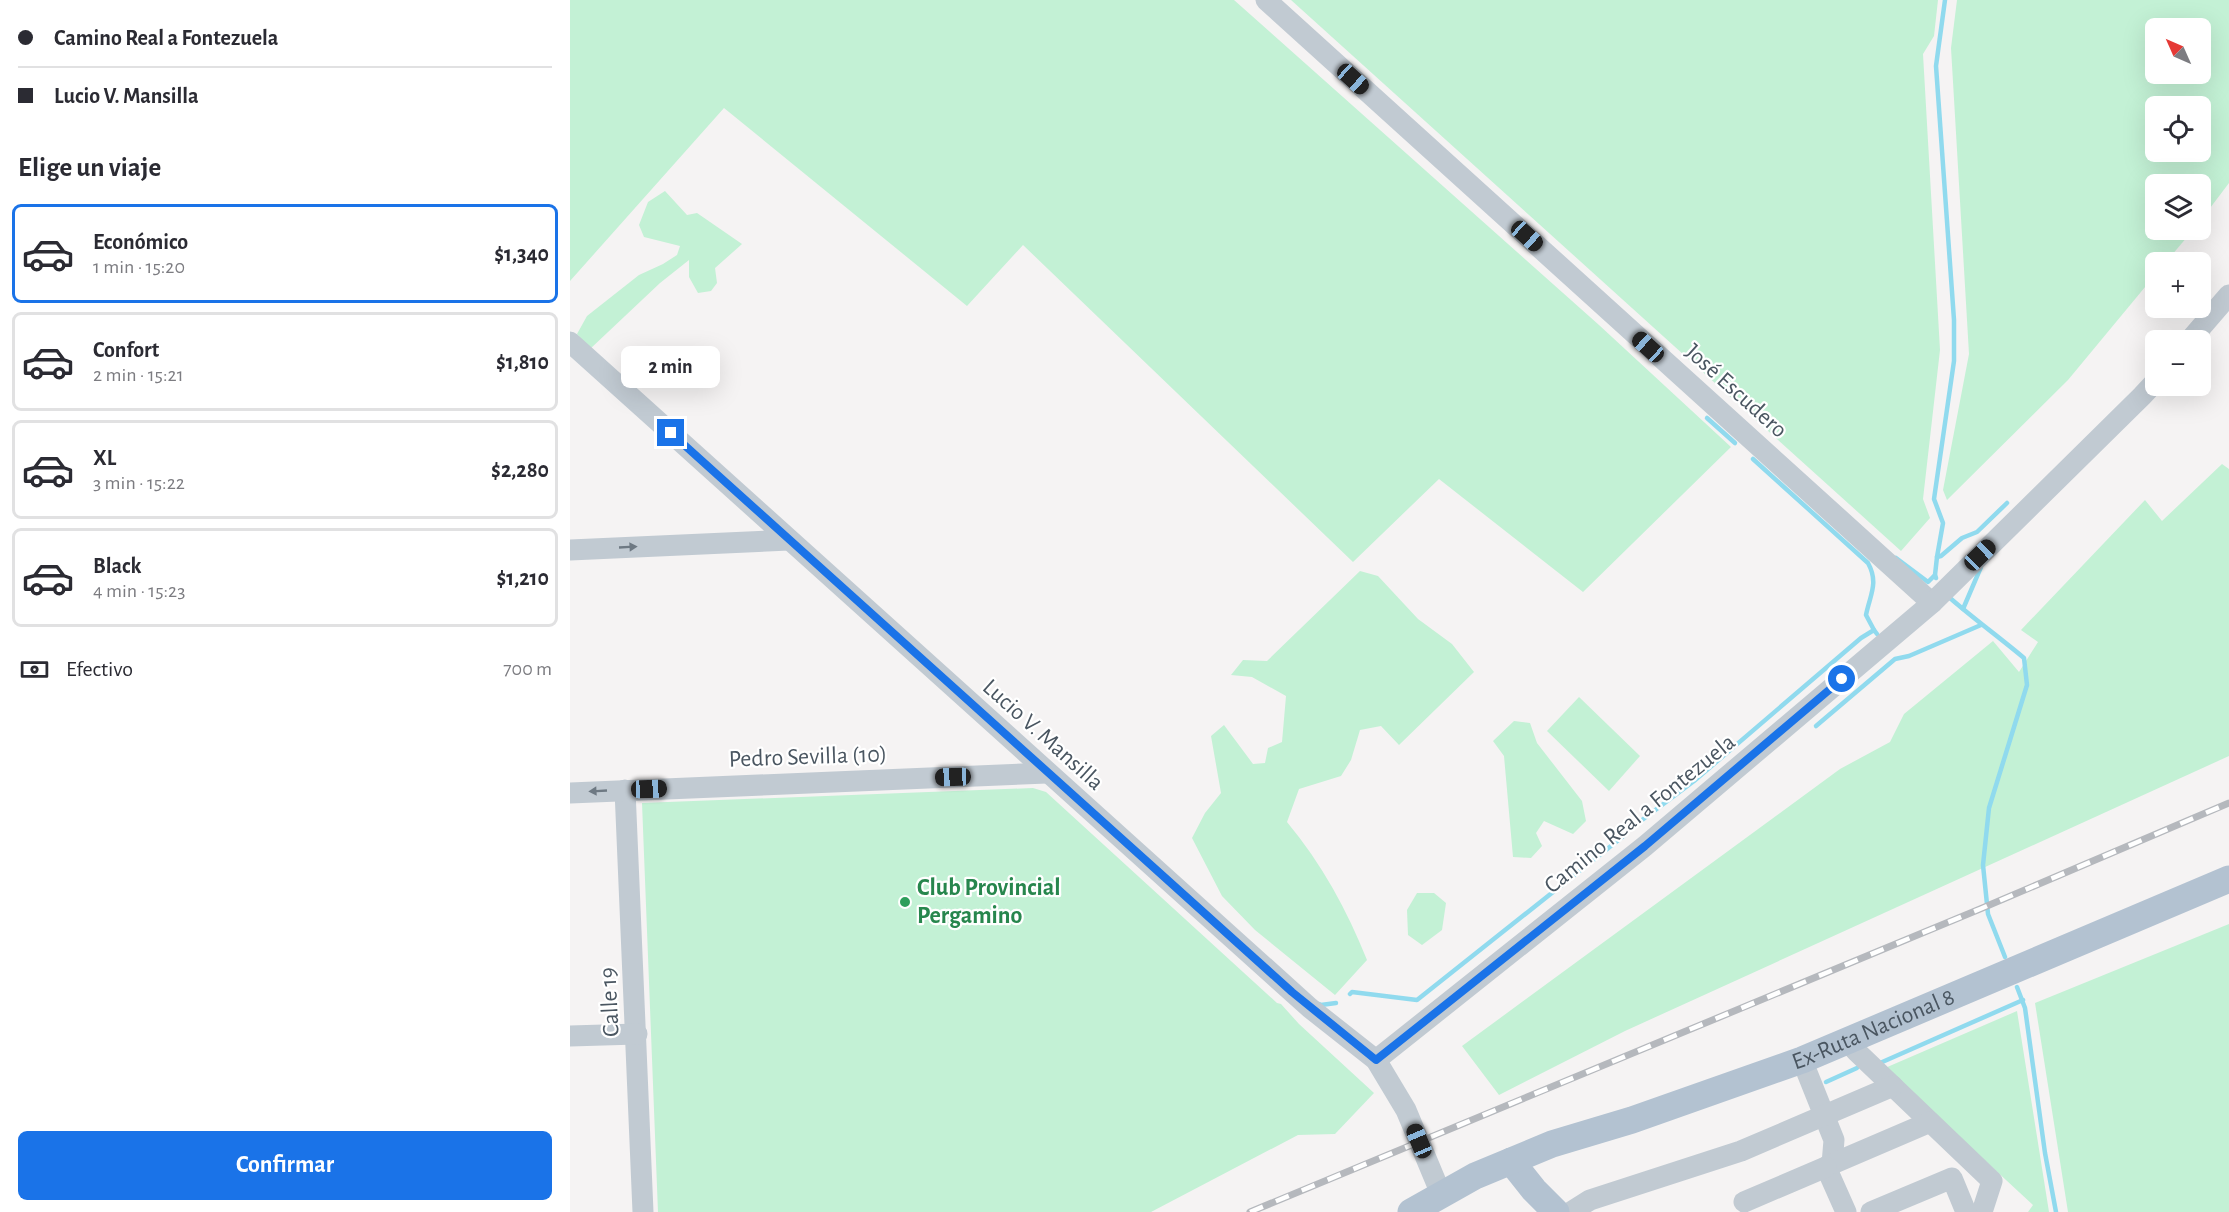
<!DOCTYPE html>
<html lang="es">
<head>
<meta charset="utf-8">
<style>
	:root { --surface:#fff; --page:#f7f7f7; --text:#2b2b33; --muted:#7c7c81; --line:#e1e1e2; --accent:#1a73e8 }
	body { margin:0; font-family:"Alegreya Sans",sans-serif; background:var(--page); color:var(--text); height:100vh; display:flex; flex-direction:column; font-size:22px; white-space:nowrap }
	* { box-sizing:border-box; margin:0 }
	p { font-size:20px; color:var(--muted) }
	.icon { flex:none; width:33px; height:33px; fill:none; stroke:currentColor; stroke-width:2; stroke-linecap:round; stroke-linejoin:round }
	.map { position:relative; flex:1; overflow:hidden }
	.side { display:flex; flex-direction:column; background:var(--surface); width:570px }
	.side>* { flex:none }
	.hud { display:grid; align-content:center; height:132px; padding:0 18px; background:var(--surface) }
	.needle { width:39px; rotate:315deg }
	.buttons { position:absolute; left:1575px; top:18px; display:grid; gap:12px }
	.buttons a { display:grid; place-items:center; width:66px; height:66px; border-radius:9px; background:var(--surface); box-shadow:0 6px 24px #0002; font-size:30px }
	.end { position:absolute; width:27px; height:27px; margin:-14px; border:8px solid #1a73e8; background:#fff; box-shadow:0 0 0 3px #fff }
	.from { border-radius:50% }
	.bubble { position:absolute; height:42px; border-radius:9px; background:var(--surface); box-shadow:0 6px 24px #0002; font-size:20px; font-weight:700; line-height:42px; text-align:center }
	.car { position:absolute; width:18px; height:36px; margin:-18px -9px; border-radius:8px; box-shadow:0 0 4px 2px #0007; background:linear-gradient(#222 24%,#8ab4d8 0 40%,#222 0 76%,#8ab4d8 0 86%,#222 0) }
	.hud b { display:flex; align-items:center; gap:21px; height:57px; font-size:22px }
	.hud b+b { border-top:2px solid var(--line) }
	.hud i { width:15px; height:15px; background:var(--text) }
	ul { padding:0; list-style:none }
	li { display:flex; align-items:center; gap:18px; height:99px; margin:0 12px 9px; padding:0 6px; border:3px solid var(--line); border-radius:9px }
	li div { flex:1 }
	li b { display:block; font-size:22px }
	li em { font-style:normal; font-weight:700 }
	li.selected { border-color:var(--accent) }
	li>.icon { width:54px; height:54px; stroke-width:1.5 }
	h2 { padding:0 18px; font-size:27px; line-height:72px }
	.pay { display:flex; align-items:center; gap:15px; height:66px; padding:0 18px; font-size:22px }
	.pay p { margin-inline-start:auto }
	.action { display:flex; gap:12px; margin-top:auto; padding:12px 18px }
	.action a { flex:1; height:69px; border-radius:9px; background:var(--accent); color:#fff; font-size:24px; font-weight:700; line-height:69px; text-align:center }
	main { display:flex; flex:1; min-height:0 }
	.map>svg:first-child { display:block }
	.green { fill:#c3f1d5; fill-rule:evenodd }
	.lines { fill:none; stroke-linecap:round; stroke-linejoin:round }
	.stream { stroke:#90daee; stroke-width:4.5 }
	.minor { stroke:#c1cad2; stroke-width:21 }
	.major { stroke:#b3c2d1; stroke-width:27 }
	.rail-casing { stroke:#b5b8bd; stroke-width:7 }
	.rail { stroke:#fff; stroke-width:4.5; stroke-dasharray:14; stroke-linecap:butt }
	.oneway { fill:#6e7983 }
	.route { stroke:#1a73e8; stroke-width:8 }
	.leisure-dot { fill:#2e9e5b; stroke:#fff; stroke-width:2 }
	.labels { text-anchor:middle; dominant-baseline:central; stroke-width:4.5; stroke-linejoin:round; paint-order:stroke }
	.street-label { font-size:24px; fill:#4a5661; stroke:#fff }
	.leisure-label { font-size:24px; font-weight:bold; fill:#27864d; stroke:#fff; text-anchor:start }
</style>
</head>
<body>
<main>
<section class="side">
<div class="hud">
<b><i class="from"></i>Camino Real a Fontezuela</b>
<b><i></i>Lucio V. Mansilla</b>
</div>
<h2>Elige un viaje</h2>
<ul>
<li class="selected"><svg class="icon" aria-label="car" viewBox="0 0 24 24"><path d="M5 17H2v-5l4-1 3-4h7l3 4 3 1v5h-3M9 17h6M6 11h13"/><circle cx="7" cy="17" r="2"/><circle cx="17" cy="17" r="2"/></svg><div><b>Económico</b><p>1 min · 15:20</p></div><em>$1,340</em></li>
<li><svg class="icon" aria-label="car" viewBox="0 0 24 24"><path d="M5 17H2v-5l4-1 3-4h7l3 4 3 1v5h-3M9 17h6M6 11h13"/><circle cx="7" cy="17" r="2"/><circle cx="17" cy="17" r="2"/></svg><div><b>Confort</b><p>2 min · 15:21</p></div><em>$1,810</em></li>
<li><svg class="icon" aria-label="car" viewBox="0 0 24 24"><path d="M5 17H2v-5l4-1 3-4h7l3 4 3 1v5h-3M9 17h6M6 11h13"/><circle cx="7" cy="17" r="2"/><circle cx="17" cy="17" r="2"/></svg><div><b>XL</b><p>3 min · 15:22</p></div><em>$2,280</em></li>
<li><svg class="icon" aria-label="car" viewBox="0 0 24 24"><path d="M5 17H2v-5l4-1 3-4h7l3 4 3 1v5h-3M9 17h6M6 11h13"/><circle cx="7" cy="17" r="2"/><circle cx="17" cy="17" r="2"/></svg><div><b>Black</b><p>4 min · 15:23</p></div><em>$1,210</em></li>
</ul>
<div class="pay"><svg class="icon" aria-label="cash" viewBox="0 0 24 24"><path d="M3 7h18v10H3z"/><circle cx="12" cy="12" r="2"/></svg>Efectivo<p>700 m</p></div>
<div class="action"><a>Confirmar</a></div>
</section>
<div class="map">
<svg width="1659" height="1212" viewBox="0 0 1659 1212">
	<rect width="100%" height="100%" fill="#f5f3f3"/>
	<g class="green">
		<polygon points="0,0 664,0 1029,325 1161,447 1013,592 869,479 783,562 453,245 397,306 154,108 0,281"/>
		<polygon points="721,0 1368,0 1364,36 1353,54 1370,350 1353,499 1360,518 1331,551"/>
		<path d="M1387,0h272v183l-28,37 -1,-36h-44v46h37l-27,32h-10l-1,13 -87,105 -121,120 -4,-10 26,-136 -18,-306zM1586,28h44v46h-44zM1586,106h44v46h-44z"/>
		<polygon points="95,191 117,215 127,213 172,244 145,268 147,283 141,291 128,293 119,277 119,260 90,283 20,349 7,334 17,316 69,275 93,264 107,255 110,246 74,237 69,225 78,202"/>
		<polygon points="1652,464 1659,469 1659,756 1055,1031 929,1095 892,1046 1270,769 1320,742 1334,714 1423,641 1449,672 1468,642 1451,630 1575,500 1592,521"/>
		<path d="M790,571l18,5 40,43 34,25 22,28 -75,73 -18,-19 -21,4 -9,30 -10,16 -42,13 -12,33c35,42 60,88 80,138l-32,35 -80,-65 -33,-34 -30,-58 13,-25 16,-20 -10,-57 13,-11 29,39 12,-1 3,-15 14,-6 4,-46 -34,-19 -21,-2 12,-15 24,1z"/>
		<polygon points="1009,697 1070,756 1039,791 977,731"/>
		<polygon points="944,721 960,723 967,743 1012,801 1016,821 1003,834 974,821 966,833 972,846 961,858 943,857 934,756 923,741"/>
		<polygon points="463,788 476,792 707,1003 711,1004 729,1024 804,1093 765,1134 728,1135 581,1212 88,1212 72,803"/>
		<polygon points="847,893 864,893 876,903 872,930 852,945 838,935 837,910"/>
		<polygon points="1659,924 1659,1212 1498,1212 1465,1003"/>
		<polygon points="1447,1011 1479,1212 1458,1212 1463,1205 1315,1068"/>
	</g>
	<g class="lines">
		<g class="stream">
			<polyline points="1137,418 1165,443"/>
			<path d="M1183,459l115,104c11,20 2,32 -2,52l8,15"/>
			<polyline points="1367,557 1371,556 1392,538 1407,532 1437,503"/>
			<polyline points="1326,558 1358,582 1365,575"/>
			<polyline points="1366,578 1365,575 1367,557 1373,523 1364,499 1384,361 1384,320 1366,66 1375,0"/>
			<path d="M1380,598c24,21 49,39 74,60l3,27 -38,123 -6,57 5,49 17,43"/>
			<polyline points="1393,609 1411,567"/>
			<polyline points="1246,726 1325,659 1339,656 1411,625"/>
			<polyline points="1072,820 1124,781 1291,638 1304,630 1307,634"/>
			<polyline points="1447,987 1455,1008 1475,1153 1486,1212"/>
			<polyline points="780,994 782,992 847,1000 1056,834"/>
			<polyline points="749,1004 751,1005 766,1003"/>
			<polyline points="1310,1063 1453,1000"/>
			<polyline points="1256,1082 1287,1068"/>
		</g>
		<g class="minor">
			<polyline points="696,0 1362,603"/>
			<polyline points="1620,340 1659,295"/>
			<polyline points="0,342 740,1008 806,1060 836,1110 871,1194"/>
			<polyline points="0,550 219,540"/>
			<polyline points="55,790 73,1212"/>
			<polyline points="0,793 477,773"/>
			<polyline points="0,1036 67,1034"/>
			<polyline points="1277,1041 1287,1052 1422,1181 1412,1212"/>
			<polyline points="806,1060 1075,846 1362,603 1572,396 1586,381"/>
			<polyline points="1232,1060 1264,1140 1262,1164 1256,1167 1276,1212"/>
			<polyline points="1262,1164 1360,1122"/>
			<polyline points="1174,1202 1256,1167"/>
			<polyline points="1001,1212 1020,1200 1171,1151 1323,1086"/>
			<polyline points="1301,1212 1382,1178 1396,1212"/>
		</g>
		<g class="major">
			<polyline points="941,1161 964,1190 986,1212"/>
			<path id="s1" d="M841,1212l64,-36 77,-32 80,-24 170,-60 427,-181"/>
		</g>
		<g class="rail-casing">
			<polyline id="rail" points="680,1212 1410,909 1659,803"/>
		</g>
		<use href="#rail" class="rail"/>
	</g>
	<defs><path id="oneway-solid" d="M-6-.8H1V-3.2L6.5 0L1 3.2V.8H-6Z" transform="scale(1.5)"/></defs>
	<g class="oneway">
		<use href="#oneway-solid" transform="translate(58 547) rotate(-3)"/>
		<use href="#oneway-solid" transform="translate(28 791) rotate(177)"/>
	</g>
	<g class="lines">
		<polyline class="route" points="101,433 722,992 806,1060 1075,846 1272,679"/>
	</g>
	<circle class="leisure-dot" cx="335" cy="902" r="6"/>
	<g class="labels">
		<g class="street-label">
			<text transform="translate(1166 391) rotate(42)">José Escudero</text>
			<text transform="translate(473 735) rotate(42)">Lucio V. Mansilla</text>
			<text transform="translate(238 757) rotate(-2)">Pedro Sevilla (10)</text>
			<text transform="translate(1070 814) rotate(-39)">Camino Real a Fontezuela</text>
			<text transform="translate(40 1002) rotate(-93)">Calle 19</text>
			<text stroke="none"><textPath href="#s1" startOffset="498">Ex-Ruta Nacional 8</textPath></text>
		</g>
		<g class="leisure-label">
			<text x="347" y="888">Club Provincial<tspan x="347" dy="28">Pergamino</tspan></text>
		</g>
	</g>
</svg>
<div class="buttons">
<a><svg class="needle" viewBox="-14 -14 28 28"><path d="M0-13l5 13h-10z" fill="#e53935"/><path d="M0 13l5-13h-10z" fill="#7c7c81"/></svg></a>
<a><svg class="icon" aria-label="locate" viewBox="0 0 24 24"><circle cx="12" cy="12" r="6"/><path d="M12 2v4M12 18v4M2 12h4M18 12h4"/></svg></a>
<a><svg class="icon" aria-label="layers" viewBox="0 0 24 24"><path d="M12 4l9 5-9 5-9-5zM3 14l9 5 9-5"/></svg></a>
<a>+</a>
<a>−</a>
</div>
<i class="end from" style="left:1272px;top:679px"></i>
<i class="end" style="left:101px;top:433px"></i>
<div class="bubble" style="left:51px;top:346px;width:99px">2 min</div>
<i class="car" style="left:783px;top:79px;rotate:132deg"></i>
<i class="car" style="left:957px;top:236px;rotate:132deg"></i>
<i class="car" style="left:1078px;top:347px;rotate:312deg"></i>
<i class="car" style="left:1410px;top:555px;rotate:46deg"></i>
<i class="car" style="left:383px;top:777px;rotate:268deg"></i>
<i class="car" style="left:79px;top:789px;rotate:88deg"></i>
<i class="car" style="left:849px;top:1141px;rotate:337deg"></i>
</div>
</main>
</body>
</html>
